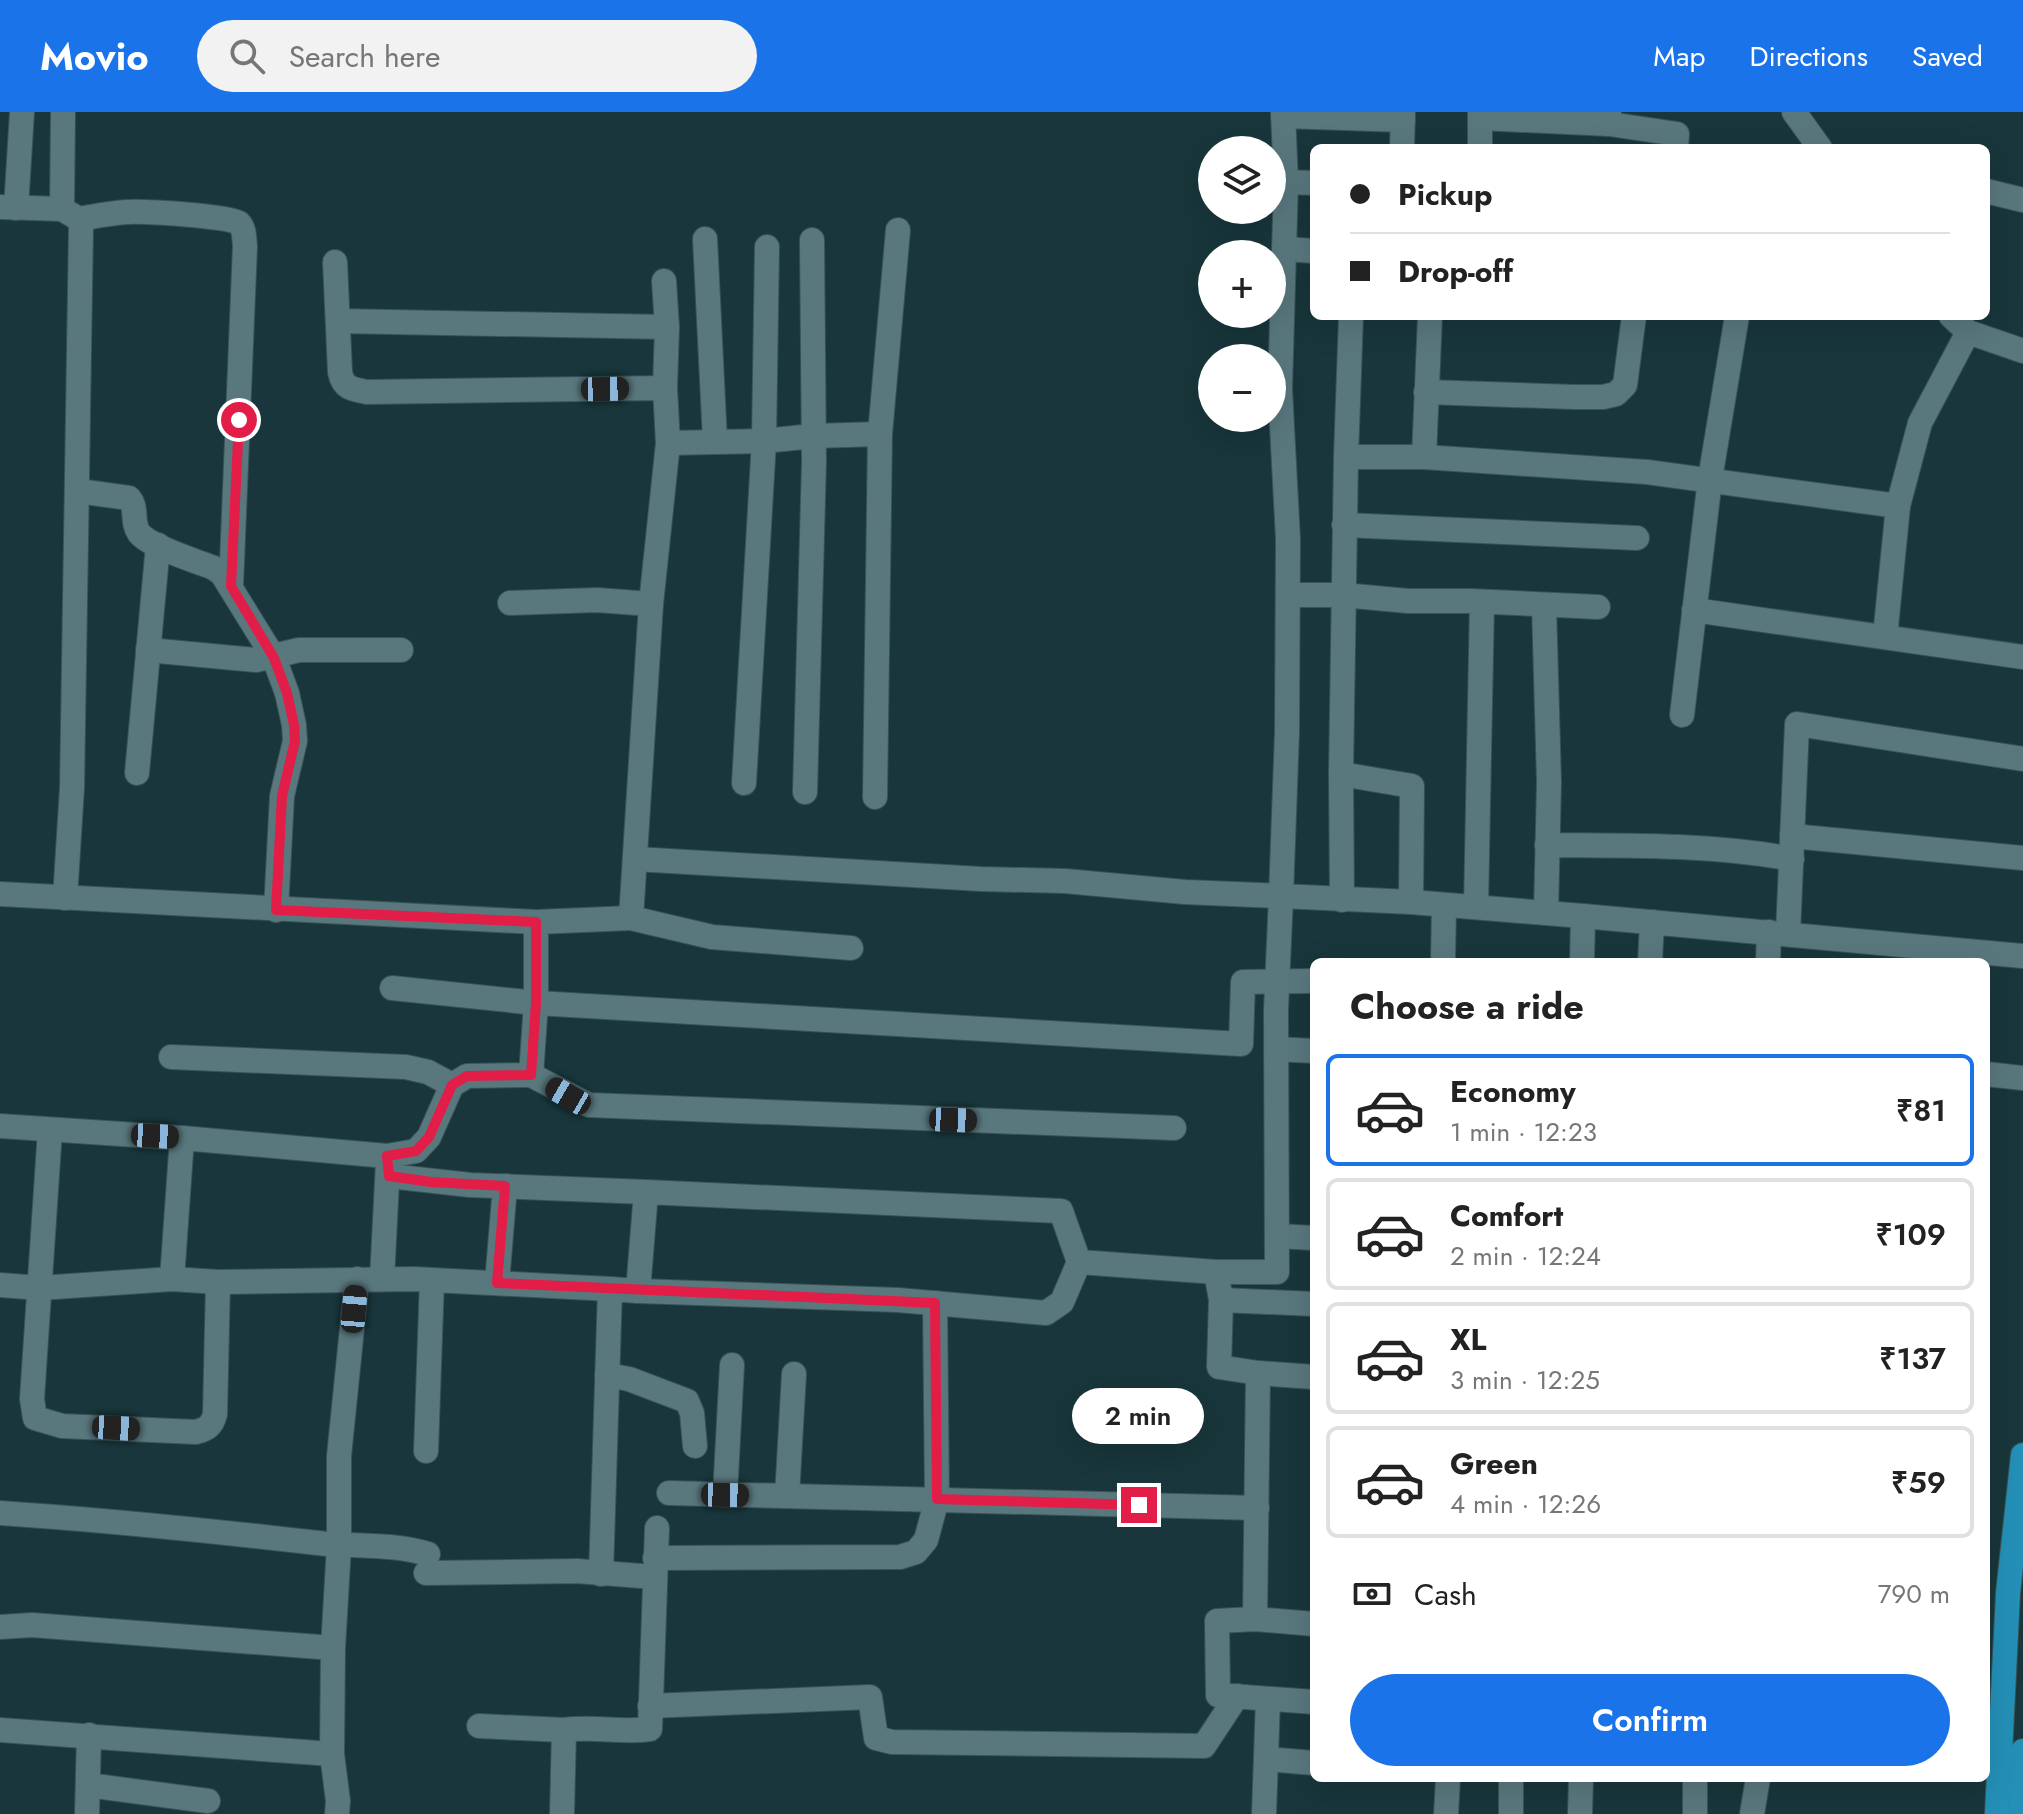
<!DOCTYPE html>
<html lang="en">
<head>
<meta charset="utf-8">
<style>
	:root { --surface:#fff; --page:#f2f2f2; --text:#222; --muted:#767676; --line:#e0e0e0; --accent:#1a73e8 }
	body { margin:0; font-family:Jost,sans-serif; background:var(--page); color:var(--text); height:100vh; display:flex; flex-direction:column; font-size:30px; white-space:nowrap }
	* { box-sizing:border-box; margin:0 }
	p { font-size:26px; color:var(--muted) }
	.icon { flex:none; width:44px; height:44px; fill:none; stroke:currentColor; stroke-width:2; stroke-linecap:round; stroke-linejoin:round }
	.map { position:relative; flex:1; overflow:hidden }
	.side { position:absolute; left:1310px; top:846px; width:680px; height:824px; display:flex; flex-direction:column; background:var(--surface); border-radius:12px; box-shadow:0 8px 32px #0002 }
	.side>* { flex:none }
	.hud { position:absolute; left:1310px; top:32px; width:680px; height:176px; border-radius:12px; box-shadow:0 8px 32px #0002; display:grid; align-content:center; height:176px; padding:0 40px; background:var(--surface) }
	.buttons { position:absolute; left:1198px; top:24px; display:grid; gap:16px }
	.buttons a { display:grid; place-items:center; width:88px; height:88px; border-radius:50%; background:var(--surface); box-shadow:0 8px 32px #0002; font-size:40px }
	.end { position:absolute; width:36px; height:36px; margin:-18px; border:10px solid #e11d48; background:#fff; box-shadow:0 0 0 4px #fff }
	.from { border-radius:50% }
	.bubble { position:absolute; height:56px; border-radius:28px; background:var(--surface); box-shadow:0 8px 32px #0002; font-size:26px; font-weight:600; line-height:56px; text-align:center }
	.car { position:absolute; width:24px; height:48px; margin:-24px -12px; border-radius:10px; box-shadow:0 0 6px 2px #0007; background:linear-gradient(#222 24%,#8ab4d8 0 40%,#222 0 76%,#8ab4d8 0 86%,#222 0) }
	.hud b { display:flex; align-items:center; gap:28px; height:76px; font-size:30px }
	.hud b+b { border-top:2px solid var(--line) }
	.hud i { width:20px; height:20px; background:var(--text) }
	ul { padding:0; list-style:none }
	li { display:flex; align-items:center; gap:24px; height:112px; margin:0 16px 12px; padding:0 24px; border:4px solid var(--line); border-radius:12px }
	li div { flex:1 }
	li b { display:block; font-size:30px }
	li em { font-style:normal; font-weight:600 }
	li.on { border-color:var(--accent) }
	li>.icon { width:72px; height:72px; stroke-width:1.5 }
	h2 { padding:0 40px; font-size:36px; line-height:96px }
	.pay { display:flex; align-items:center; gap:20px; height:88px; padding:0 40px; font-size:30px }
	.pay p { margin-inline-start:auto }
	.action { display:flex; gap:16px; margin-top:auto; padding:16px 40px }
	.action a { flex:1; height:92px; border-radius:48px; background:var(--accent); color:#fff; font-size:32px; font-weight:600; line-height:92px; text-align:center }
	header { display:flex; align-items:center; gap:48px; box-sizing:border-box; height:112px; padding:0 40px; background:var(--accent); color:#fff }
	header strong { font-size:38px }
	nav { display:flex; gap:44px; margin-inline-start:auto; font-size:28px }
	.search { width:560px; height:72px; background:var(--page); display:flex; align-items:center; gap:20px; box-sizing:border-box; padding:0 28px; border-radius:44px; color:var(--muted); font-size:30px }
	.map>svg:first-child { display:block }
	.lines { fill:none; stroke-linecap:round; stroke-linejoin:round }
	.minor-casing { stroke:#395357; stroke-width:26 }
	.major-casing { stroke:#395357; stroke-width:26 }
	.minor { stroke:#59787e; stroke-width:24 }
	.major { stroke:#2490b7; stroke-width:24 }
	.route { stroke:#e11d48; stroke-width:10 }
</style>
</head>
<body>
<header>
<strong>Movio</strong>
<div class="search"><svg class="icon" aria-label="search" viewBox="0 0 24 24"><circle cx="10" cy="10" r="6"/><path d="M15 15l6 6"/></svg>Search here</div>
<nav><a>Map</a><a>Directions</a><a>Saved</a></nav>
</header>
<div class="map">
<svg width="2023" height="1702" viewBox="0 0 2023 1702">
	<rect width="100%" height="100%" fill="#18363b"/>
	<g class="lines">
		<g class="minor-casing">
			<g id="minor">
				<polyline points="1283,0 1286,70 1280,277 1288,427 1287,620 1281,784 1411,790 1583,804 2023,844"/>
				<polyline points="1794,0 1820,36"/>
				<polyline points="1283,4 1403,8"/>
				<polyline points="1480,6 1609,12 1609,0"/>
				<polyline points="1609,12 1677,22 1676,36"/>
				<polyline points="1402,36 1403,0"/>
				<polyline points="1480,36 1480,0"/>
				<polyline points="1286,70 1314,71"/>
				<polyline points="1986,79 2023,88"/>
				<polyline points="0,95 62,97 79,107 81,115 72,676 65,786"/>
				<polyline points="16,96 22,0"/>
				<polyline points="62,97 63,0"/>
				<path d="M79,107c16,-3 32,-6 49,-7 15,-1 102,4 111,11 6,6 5,16 6,23l-14,340"/>
				<polyline points="705,127 715,329"/>
				<polyline points="1284,137 1314,139"/>
				<path d="M335,150l5,110c3,16 11,17 27,20l298,-4"/>
				<polyline points="1351,204 1346,345 1424,345 1430,204"/>
				<polyline points="1951,204 1968,220 2023,239"/>
				<polyline points="338,209 667,215"/>
				<polyline points="1426,280 1574,285 1603,285 1616,282 1625,273 1634,204"/>
				<polyline points="668,331 764,329 813,324 880,322"/>
				<polyline points="1346,345 1341,662 1412,674 1411,790"/>
				<polyline points="1424,345 1647,360 1898,394 1920,311 1968,220"/>
				<path d="M78,379l51,7c9,10 2,24 10,35 11,14 57,28 75,35l8,6 52,84 13,35 7,32 1,16 -13,55 -6,114"/>
				<polyline points="1344,413 1637,426"/>
				<polyline points="1288,483 1343,483 1408,489 1471,489 1598,495"/>
				<polyline points="510,491 597,488 651,492"/>
				<polyline points="1544,493 1549,670 1546,801"/>
				<polyline points="1694,498 2023,545"/>
				<polyline points="1885,525 1898,394"/>
				<polyline points="148,538 256,548 299,538 401,538"/>
				<polyline points="1682,603 1710,367 1737,204"/>
				<polyline points="137,661 158,433"/>
				<polyline points="1341,662 1342,788"/>
				<polyline points="744,671 764,329 767,135"/>
				<polyline points="805,680 814,350 812,128"/>
				<polyline points="875,685 880,322 898,118"/>
				<polyline points="1792,724 2023,746"/>
				<path d="M1547,733c81,1 165,-1 245,14"/>
				<polyline points="0,782 536,810"/>
				<polyline points="1476,795 1482,490"/>
				<polyline points="631,806 712,825 851,836"/>
				<polyline points="1788,822 1797,612 2023,647"/>
				<polyline points="1443,850 1444,793"/>
				<polyline points="1582,850 1583,804"/>
				<polyline points="1650,850 1652,810"/>
				<polyline points="1768,850 1769,820"/>
				<polyline points="392,876 536,891 1241,932 1243,870 1314,869"/>
				<polyline points="1276,937 1314,939"/>
				<polyline points="171,945 406,955 428,960 452,973"/>
				<polyline points="1986,962 2023,966"/>
				<polyline points="531,963 589,993 1174,1016"/>
				<polyline points="0,1014 182,1026 387,1044 416,1039 429,1025 452,973 467,964 531,963 536,891 536,810 631,806 651,492 668,331 665,276 667,215 664,169"/>
				<path d="M50,1018l-18,269 3,19 27,8 134,6c11,-3 16,-6 19,-18l3,-132"/>
				<polyline points="389,1064 470,1073 646,1080"/>
				<polyline points="1277,1124 1314,1126"/>
				<polyline points="1216,1160 1221,1188 1219,1255 1258,1261 1255,1507"/>
				<polyline points="172,1167 182,1026"/>
				<polyline points="382,1167 388,1050"/>
				<polyline points="497,1171 505,1074"/>
				<polyline points="0,1173 40,1176 172,1167 218,1170 413,1167 610,1177"/>
				<polyline points="638,1179 898,1188 1046,1201 1062,1190 1079,1150"/>
				<polyline points="1221,1188 1314,1192"/>
				<polyline points="1258,1261 1314,1265"/>
				<polyline points="607,1263 629,1267 687,1289 692,1301 695,1334"/>
				<polyline points="426,1339 432,1168"/>
				<polyline points="669,1381 1257,1396"/>
				<polyline points="725,1383 732,1253"/>
				<polyline points="787,1384 794,1262"/>
				<path d="M0,1401c106,7 212,18 318,30 37,4 74,0 110,11"/>
				<polyline points="655,1446 900,1445 916,1440 926,1428 937,1387 935,1191"/>
				<polyline points="426,1461 577,1459 654,1465"/>
				<polyline points="601,1462 610,1177 638,1179 646,1080 1061,1099 1079,1150 1216,1160 1277,1160 1276,898 1281,784 1185,780 1065,769 981,767 635,747"/>
				<polyline points="1314,1512 1255,1507 1217,1509 1218,1583 1314,1590"/>
				<polyline points="0,1515 32,1513 333,1536"/>
				<polyline points="650,1594 870,1585 876,1626 892,1630 1204,1634 1237,1584"/>
				<polyline points="479,1614 564,1618"/>
				<polyline points="0,1618 332,1642"/>
				<polyline points="1266,1647 1314,1651"/>
				<polyline points="1695,1666 1695,1702"/>
				<polyline points="88,1673 208,1689"/>
				<polyline points="87,1702 89,1623"/>
				<polyline points="337,1702 338,1689 332,1642 333,1536 339,1434 339,1344 357,1167"/>
				<path d="M562,1702l2,-84c30,-4 57,3 86,-1l7,-201"/>
				<polyline points="1264,1702 1268,1587"/>
				<polyline points="1446,1702 1448,1666"/>
				<polyline points="1511,1702 1511,1666"/>
				<polyline points="1580,1702 1581,1666"/>
				<polyline points="1752,1702 1758,1666"/>
			</g>
		</g>
		<g class="major-casing">
			<g id="major">
				<polyline points="1997,1702 2008,1481 2023,1343"/>
				<polyline points="2021,1702 2023,1639"/>
			</g>
		</g>
		<use href="#minor" class="minor"/>
		<use href="#major" class="major"/>
	</g>
	<g class="lines">
		<polyline class="route" points="239,308 231,474 274,546 287,581 294,613 295,629 282,684 276,798 536,810 536,891 531,963 467,964 452,973 429,1025 416,1039 387,1044 389,1064 431,1070 505,1074 497,1171 935,1191 937,1387 1139,1393"/>
	</g>
</svg>
<div class="buttons">
<a><svg class="icon" aria-label="layers" viewBox="0 0 24 24"><path d="M12 4l9 5-9 5-9-5zM3 14l9 5 9-5"/></svg></a>
<a>+</a>
<a>−</a>
</div>
<i class="end from" style="left:239px;top:308px"></i>
<i class="end" style="left:1139px;top:1393px"></i>
<div class="bubble" style="left:1072px;top:1276px;width:132px">2 min</div>
<i class="car" style="left:605px;top:277px;rotate:89deg"></i>
<i class="car" style="left:568px;top:984px;rotate:300deg"></i>
<i class="car" style="left:953px;top:1008px;rotate:92deg"></i>
<i class="car" style="left:155px;top:1024px;rotate:93deg"></i>
<i class="car" style="left:354px;top:1197px;rotate:5deg"></i>
<i class="car" style="left:116px;top:1316px;rotate:93deg"></i>
<i class="car" style="left:725px;top:1383px;rotate:91deg"></i>
<div class="hud">
<b><i class="from"></i>Pickup</b>
<b><i></i>Drop-off</b>
</div>
<section class="side">
<h2>Choose a ride</h2>
<ul>
<li class="on"><svg class="icon" aria-label="car" viewBox="0 0 24 24"><path d="M5 17H2v-5l4-1 3-4h7l3 4 3 1v5h-3M9 17h6M6 11h13"/><circle cx="7" cy="17" r="2"/><circle cx="17" cy="17" r="2"/></svg><div><b>Economy</b><p>1 min · 12:23</p></div><em>₹81</em></li>
<li><svg class="icon" aria-label="car" viewBox="0 0 24 24"><path d="M5 17H2v-5l4-1 3-4h7l3 4 3 1v5h-3M9 17h6M6 11h13"/><circle cx="7" cy="17" r="2"/><circle cx="17" cy="17" r="2"/></svg><div><b>Comfort</b><p>2 min · 12:24</p></div><em>₹109</em></li>
<li><svg class="icon" aria-label="car" viewBox="0 0 24 24"><path d="M5 17H2v-5l4-1 3-4h7l3 4 3 1v5h-3M9 17h6M6 11h13"/><circle cx="7" cy="17" r="2"/><circle cx="17" cy="17" r="2"/></svg><div><b>XL</b><p>3 min · 12:25</p></div><em>₹137</em></li>
<li><svg class="icon" aria-label="car" viewBox="0 0 24 24"><path d="M5 17H2v-5l4-1 3-4h7l3 4 3 1v5h-3M9 17h6M6 11h13"/><circle cx="7" cy="17" r="2"/><circle cx="17" cy="17" r="2"/></svg><div><b>Green</b><p>4 min · 12:26</p></div><em>₹59</em></li>
</ul>
<div class="pay"><svg class="icon" aria-label="cash" viewBox="0 0 24 24"><path d="M3 7h18v10H3z"/><circle cx="12" cy="12" r="2"/></svg>Cash<p>790 m</p></div>
<div class="action"><a>Confirm</a></div>
</section>
</div>
</body>
</html>
